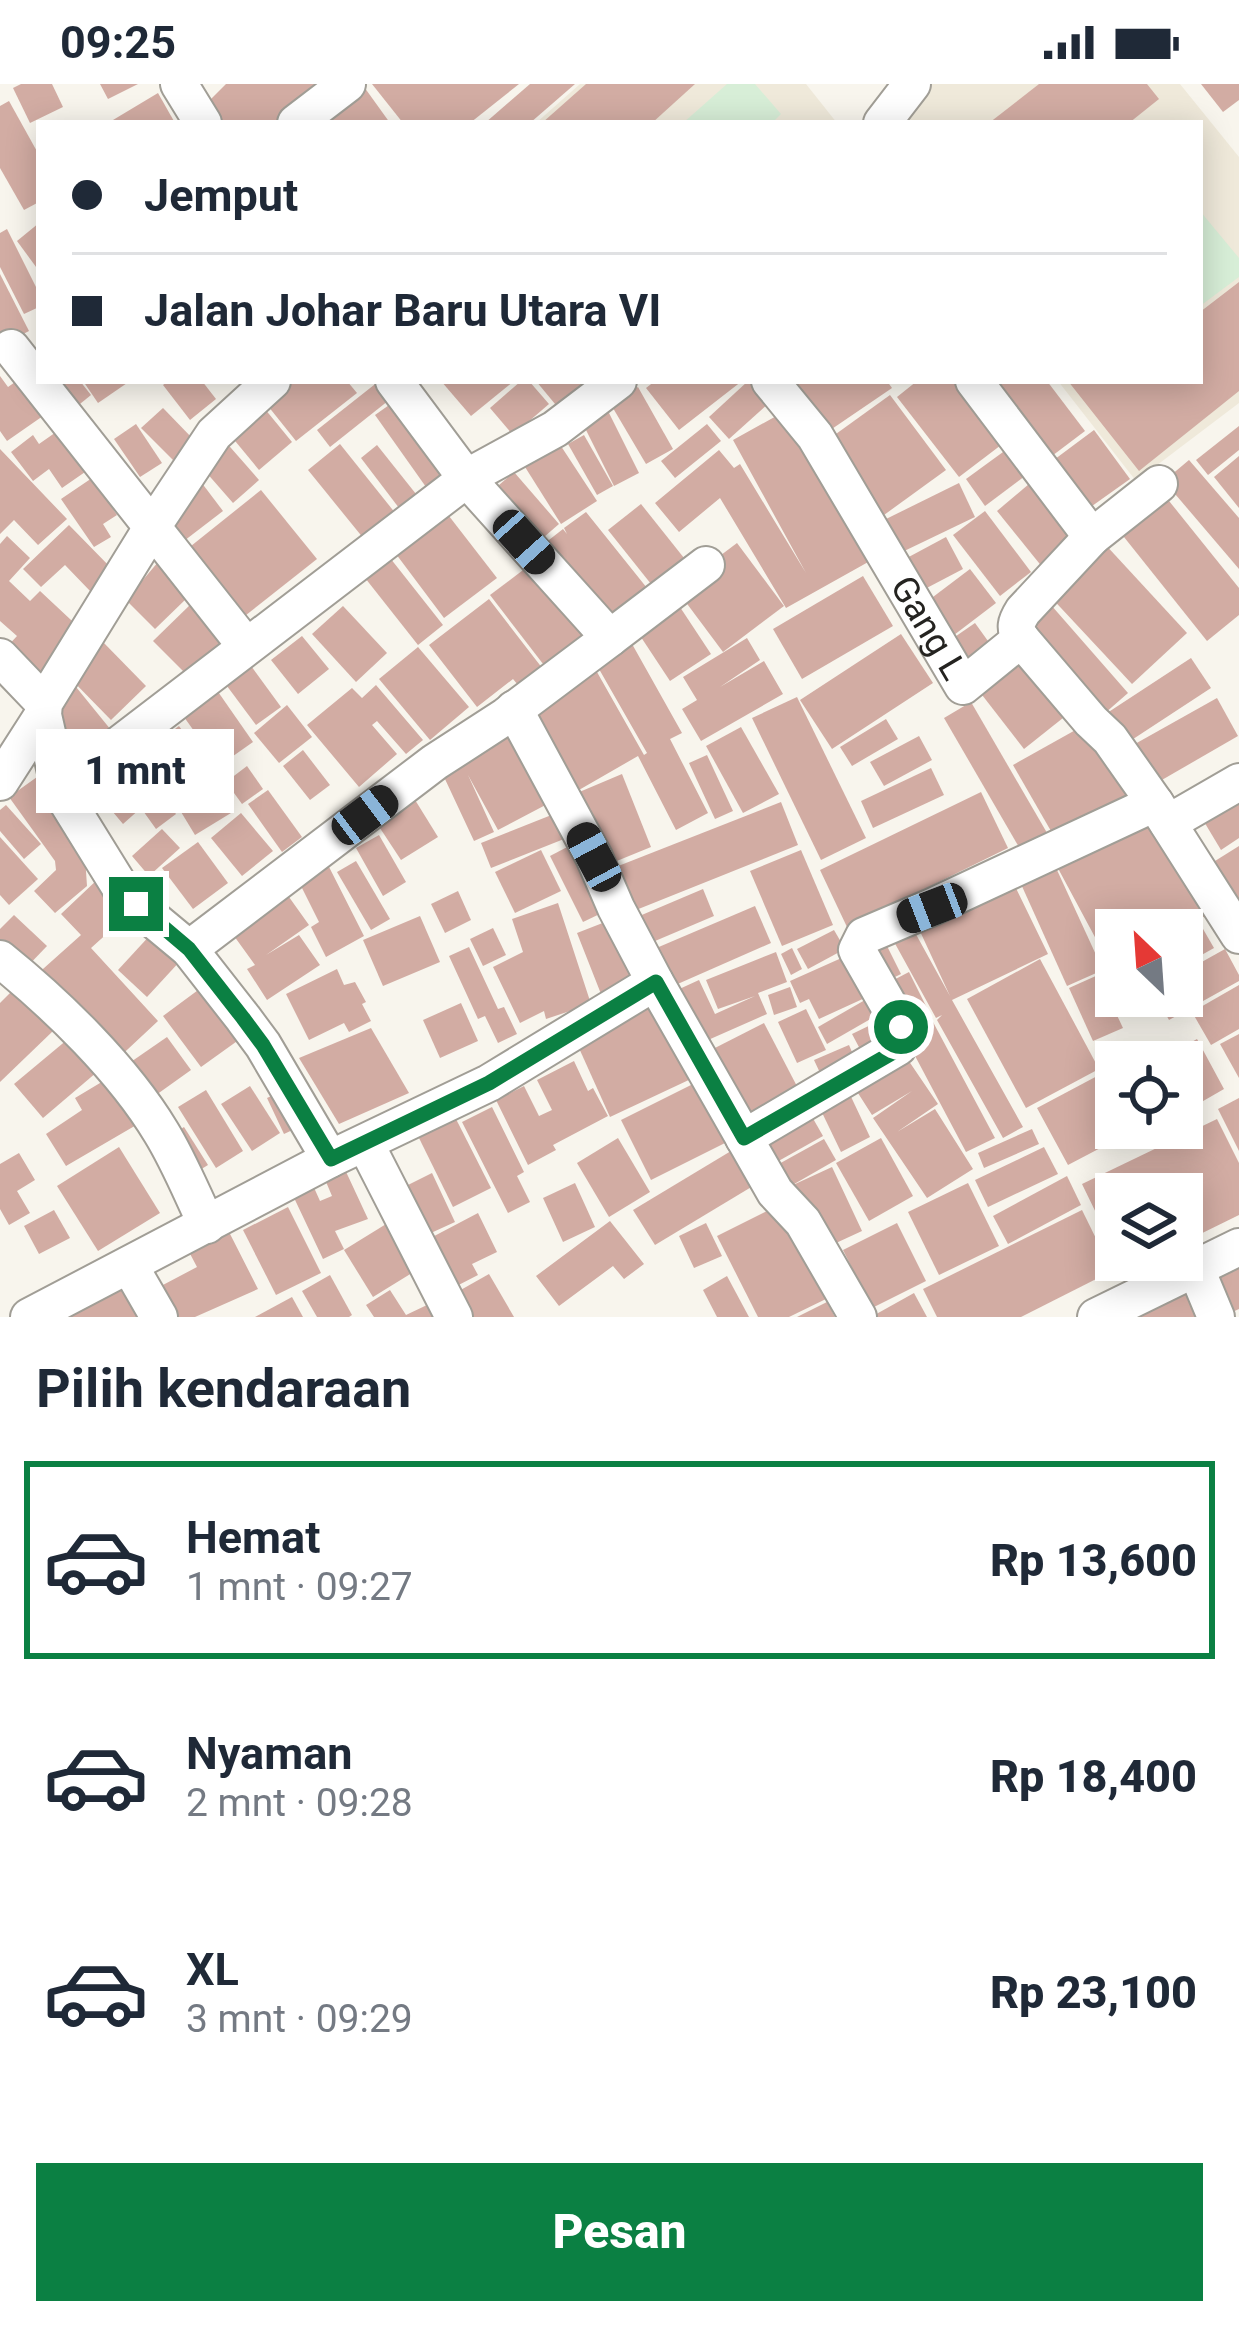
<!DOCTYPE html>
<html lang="id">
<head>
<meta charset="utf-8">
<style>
	:root { --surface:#fff; --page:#f2f2f3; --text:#1f2937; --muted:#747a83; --line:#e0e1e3; --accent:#0b8043 }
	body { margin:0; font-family:Roboto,sans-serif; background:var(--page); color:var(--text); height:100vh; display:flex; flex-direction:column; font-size:45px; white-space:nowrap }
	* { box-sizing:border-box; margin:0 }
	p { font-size:39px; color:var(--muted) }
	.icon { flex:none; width:66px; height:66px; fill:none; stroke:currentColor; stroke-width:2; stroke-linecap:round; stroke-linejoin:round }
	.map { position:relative; height:1233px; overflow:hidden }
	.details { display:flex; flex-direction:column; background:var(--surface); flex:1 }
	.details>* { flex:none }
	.guide { position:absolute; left:36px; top:36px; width:1167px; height:264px; border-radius:0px; box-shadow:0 6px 30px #0003; display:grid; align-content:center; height:264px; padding:0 36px; background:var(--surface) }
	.needle { width:78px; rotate:335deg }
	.tools { position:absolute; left:1095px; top:825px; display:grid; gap:24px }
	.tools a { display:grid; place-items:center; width:108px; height:108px; border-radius:0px; background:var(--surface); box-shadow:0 6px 30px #0003; font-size:60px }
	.end { position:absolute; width:54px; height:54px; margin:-27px; border:15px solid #0b8043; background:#fff; box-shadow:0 0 0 6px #fff }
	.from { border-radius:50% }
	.bubble { position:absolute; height:84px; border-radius:0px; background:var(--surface); box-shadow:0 6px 30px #0003; font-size:39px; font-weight:800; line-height:84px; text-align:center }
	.car { position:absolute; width:36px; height:72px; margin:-36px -18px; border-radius:15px; box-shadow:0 0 9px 3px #0007; background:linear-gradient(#222 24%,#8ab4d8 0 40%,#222 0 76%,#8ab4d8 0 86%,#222 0) }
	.guide b { display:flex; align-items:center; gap:42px; height:114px; font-size:45px }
	.guide b+b { border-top:3px solid var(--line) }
	.guide i { width:30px; height:30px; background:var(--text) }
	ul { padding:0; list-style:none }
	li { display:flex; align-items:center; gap:36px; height:198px; margin:0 24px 18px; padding:0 12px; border:6px solid transparent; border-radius:0px }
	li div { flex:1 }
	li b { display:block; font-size:45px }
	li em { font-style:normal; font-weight:800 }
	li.current { border-color:var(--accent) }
	li>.icon { width:108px; height:108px; stroke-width:1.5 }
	h2 { padding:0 36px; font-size:54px; line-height:144px }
	.primary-button { display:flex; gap:24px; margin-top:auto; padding:24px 36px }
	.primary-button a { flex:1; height:138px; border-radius:0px; background:var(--accent); color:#fff; font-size:48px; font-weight:800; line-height:138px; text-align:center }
	.status { display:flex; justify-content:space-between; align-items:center; height:84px; padding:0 60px; background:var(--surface); direction:ltr }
	.status svg { height:33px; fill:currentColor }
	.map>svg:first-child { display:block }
	.built { fill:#efe9da }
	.green { fill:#d7eed7 }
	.building { fill:#d2aca3 }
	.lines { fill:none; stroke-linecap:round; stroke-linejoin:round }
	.minor-casing { stroke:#a19e96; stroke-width:40 }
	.minor { stroke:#fff; stroke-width:36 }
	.route { stroke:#0b8043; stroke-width:15 }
	.labels { text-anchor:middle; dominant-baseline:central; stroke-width:12; stroke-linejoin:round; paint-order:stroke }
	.street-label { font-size:36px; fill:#242320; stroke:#f8f5ed }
</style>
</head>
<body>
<div class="status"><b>09:25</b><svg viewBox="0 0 49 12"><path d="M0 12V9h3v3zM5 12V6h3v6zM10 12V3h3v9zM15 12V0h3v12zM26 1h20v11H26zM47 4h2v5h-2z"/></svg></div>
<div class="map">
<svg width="1239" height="1233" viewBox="0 0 1239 1233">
	<rect width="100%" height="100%" fill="#f8f5ed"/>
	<g class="built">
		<polygon points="580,0 806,0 837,39 536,39"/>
		<polygon points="907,0 1180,0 1239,73 1239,319 1136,397 1058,297 1200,297 1200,39 883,39"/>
	</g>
	<g class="green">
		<polygon points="727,0 755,0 781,30 772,39 683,39"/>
		<polygon points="1200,127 1239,174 1239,193 1200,222"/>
	</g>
	<g class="building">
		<polygon points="21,0 52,0 63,23 30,39 13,4"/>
		<polygon points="100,0 138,0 108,15"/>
		<polygon points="226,0 343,0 292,39 209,39 201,25"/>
		<polygon points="362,0 390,39 317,39"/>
		<polygon points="372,0 519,0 470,39 403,39"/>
		<polygon points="530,0 575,0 530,39 485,39"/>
		<polygon points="586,0 695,0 652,39 542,39"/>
		<polygon points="1039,0 1147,0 1159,15 1129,39 989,39"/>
		<polygon points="1201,0 1239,0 1239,16 1223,28"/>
		<polygon points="158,9 175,39 108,39"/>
		<polygon points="9,17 39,71 39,118 24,126 0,84 0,22"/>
		<polygon points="39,139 39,187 17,157"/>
		<polygon points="7,145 39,209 39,223 24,230 0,183 0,149"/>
		<polygon points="0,190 29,247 0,262"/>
		<polygon points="1239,198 1239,307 1139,387 1068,297 1200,297 1200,228"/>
		<polygon points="28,289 53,325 7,357 0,347 0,292 8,303"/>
		<polygon points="53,297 80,297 91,311 75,324"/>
		<polygon points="83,297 130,297 98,319"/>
		<polygon points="168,297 202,297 216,315 190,336 163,301"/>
		<polygon points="279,297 347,297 357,309 296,357 260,312"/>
		<polygon points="379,297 398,309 330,363 317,346"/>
		<polygon points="441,297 514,297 471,332"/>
		<polygon points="521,297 529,297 549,320 513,351 490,324"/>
		<polygon points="536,297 581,297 587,304 560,326"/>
		<polygon points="655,297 742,297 679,346 646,304"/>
		<polygon points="748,297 765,297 778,311 729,355 709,333"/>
		<polygon points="786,297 887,297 892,304 823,351"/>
		<polygon points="917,297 958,297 1005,358 959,393 897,313"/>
		<polygon points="981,297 1047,297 1085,347 1044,378"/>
		<polygon points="638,303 673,365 646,380 610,319"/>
		<polygon points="890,311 946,386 884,431 829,355"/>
		<polygon points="399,314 450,386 426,403 375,331"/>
		<polygon points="260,319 292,358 259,386 226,346"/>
		<polygon points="163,324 194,356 173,376 141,344"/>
		<polygon points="787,326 870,477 786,524 720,414 679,448 655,419 719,366 734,384 740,380 806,489 733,356"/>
		<polygon points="608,327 639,389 614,402 583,340"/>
		<polygon points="69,339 98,379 62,404 49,385 33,397 11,368 33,351 39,360"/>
		<polygon points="136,340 162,379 140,393 114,355"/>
		<polygon points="707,340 721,357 675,394 661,377"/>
		<polygon points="1239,342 1239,366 1208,391 1196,376"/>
		<polygon points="1094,346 1130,395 1078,432 1043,384"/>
		<polygon points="584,351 613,402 597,411 568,360"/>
		<polygon points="555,353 597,417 561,440 520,375"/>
		<polygon points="224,356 259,396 233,419 198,379"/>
		<polygon points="340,360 396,430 364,455 308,386"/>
		<polygon points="1014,360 1033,386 985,422 966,395"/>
		<polygon points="377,361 416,410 399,424 361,374"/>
		<polygon points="0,365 67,435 38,461 14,436 0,450"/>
		<polygon points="1239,372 1239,424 1214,393"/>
		<polygon points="1189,376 1239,434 1239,485 1164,397"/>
		<polygon points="514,388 559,440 536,460 491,408"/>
		<polygon points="195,390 223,427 180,460 169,443"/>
		<polygon points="92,394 117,431 103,440 111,453 94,463 61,415"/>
		<polygon points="959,399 975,433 898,470 882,437"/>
		<polygon points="1029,400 1076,457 1043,484 997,427"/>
		<polygon points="1157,402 1239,504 1239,531 1207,557 1112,438"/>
		<polygon points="261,406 317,475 241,535 186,466"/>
		<polygon points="641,420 688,479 655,505 608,446"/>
		<polygon points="442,423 497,494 444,534 390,462"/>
		<polygon points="985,427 1031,488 1000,512 953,451"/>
		<polygon points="586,428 651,509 604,545 540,463 563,445 567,450 564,444"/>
		<polygon points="69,441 114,487 91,508 65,481 41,503 23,485"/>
		<polygon points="7,452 30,474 9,497 30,517 40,507 86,550 42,598 5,565 17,552 0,537 0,460"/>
		<polygon points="946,453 963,485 921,507 905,475"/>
		<polygon points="1103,458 1187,549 1132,600 1047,509"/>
		<polygon points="737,459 784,522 723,568 676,505"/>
		<polygon points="383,465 443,541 418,561 358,485"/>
		<polygon points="164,471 188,513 155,545 126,516"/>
		<polygon points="531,480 592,557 550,589 490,511"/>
		<polygon points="970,485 996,519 954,551 929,516"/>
		<polygon points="863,492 893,542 802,595 773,545"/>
		<polygon points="1044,513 1128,609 1104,630 1020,534"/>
		<polygon points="674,514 711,570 670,597 633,541"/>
		<polygon points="489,515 546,589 523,607 513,595 477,623 429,561"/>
		<polygon points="193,518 230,556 191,595 153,557"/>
		<polygon points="343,522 387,569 356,598 312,550"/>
		<polygon points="975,539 998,571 969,591 946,559"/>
		<polygon points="901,550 933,599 832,665 800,616"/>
		<polygon points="627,551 682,649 670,655 708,729 676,746 638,672 572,710 522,621 593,581 644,671 647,669 591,571"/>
		<polygon points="302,552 329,585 298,610 271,576"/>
		<polygon points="747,554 760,576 720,603 764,577 783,610 701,657 682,625 697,616 683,593"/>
		<polygon points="102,557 146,602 111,636 67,591"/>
		<polygon points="1022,560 1073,626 1024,665 972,598"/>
		<polygon points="418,563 469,623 430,656 379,595"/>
		<polygon points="1191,574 1211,604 1124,661 1104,631"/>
		<polygon points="249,579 281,623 256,641 224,598"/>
		<polygon points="72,598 111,646 78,676 48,640"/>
		<polygon points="376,601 423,656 406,670 377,637 372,641 397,670 359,703 307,641 352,604 362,614"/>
		<polygon points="214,602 253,658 219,682 179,626"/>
		<polygon points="797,613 866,754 821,776 752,634"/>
		<polygon points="1217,614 1238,652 1148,704 1126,665"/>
		<polygon points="971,618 1050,754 1023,770 944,634"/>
		<polygon points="287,621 312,653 279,679 254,649"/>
		<polygon points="886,635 898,655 852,682 840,663"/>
		<polygon points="514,638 555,716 498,746 468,691 494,748 474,757 437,678"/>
		<polygon points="1088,639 1134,719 1059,761 1013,681"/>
		<polygon points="179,642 208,683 188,698 160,656"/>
		<polygon points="741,643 779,710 743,729 706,662"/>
		<polygon points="919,652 932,676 884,702 870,678"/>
		<polygon points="142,659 160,681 136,701 118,679"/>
		<polygon points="303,666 330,701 310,716 283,682"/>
		<polygon points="707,671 733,727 715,735 689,679"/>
		<polygon points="247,682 263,705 242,720 226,698"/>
		<polygon points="117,683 134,704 149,693 176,730 156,745 141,724 123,740 92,703"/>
		<polygon points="931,684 944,711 873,744 861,717"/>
		<polygon points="622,690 651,763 607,781 577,709"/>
		<polygon points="37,693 84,758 87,802 55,829 34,807 56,786 55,777 9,713"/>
		<polygon points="211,696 231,729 195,751 175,718"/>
		<polygon points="1239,700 1239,754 1221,766 1197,726"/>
		<polygon points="268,706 302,753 282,768 248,720"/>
		<polygon points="981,708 1008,764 847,843 820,786"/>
		<polygon points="412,711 438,753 401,776 374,735"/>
		<polygon points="781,718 798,761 621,832 603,788"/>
		<polygon points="6,721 41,760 24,775 0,747 0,726"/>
		<polygon points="1153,722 1211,829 1179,846 1116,846 1116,880 1111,883 1053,775"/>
		<polygon points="559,728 569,753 491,784 481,759"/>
		<polygon points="241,729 273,767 242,792 211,754"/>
		<polygon points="162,745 180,764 149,792 132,772"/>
		<polygon points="379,751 406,798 383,812 356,764"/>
		<polygon points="0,753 38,795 9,821 0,811"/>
		<polygon points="198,758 228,799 193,825 162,784"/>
		<polygon points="573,760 606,827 583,838 550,772"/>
		<polygon points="1239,762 1239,834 1207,782"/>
		<polygon points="541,766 561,807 515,829 495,788"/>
		<polygon points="801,766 833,841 782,862 750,787"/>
		<polygon points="1051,773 1103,886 1067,902 1016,789"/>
		<polygon points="325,775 364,852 326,873 311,843 319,838 295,790"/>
		<polygon points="356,777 390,835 371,846 337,788"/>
		<polygon points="99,794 131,828 91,864 158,937 113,979 34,893 81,851 61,830"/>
		<polygon points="1013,798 1048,870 952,916 1023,1043 1003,1054 937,936 942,931 936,934 887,845 907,834 950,912 918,843"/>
		<polygon points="703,805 714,832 648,860 637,833"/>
		<polygon points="284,806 309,841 266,871 299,851 320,881 267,916 247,885 255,881 229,845"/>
		<polygon points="458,807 471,836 445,849 431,820"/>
		<polygon points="558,819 591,920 546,935 544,927 520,939 493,883 523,868 512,835"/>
		<polygon points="755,822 771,859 664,906 647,868"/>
		<polygon points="14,831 47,862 22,888 0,867 0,845"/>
		<polygon points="420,832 440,878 383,902 363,856"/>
		<polygon points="618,833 644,899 603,915 577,849"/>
		<polygon points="1199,838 1214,864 1182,882 1182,848"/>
		<polygon points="493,844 506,871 483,882 470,855"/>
		<polygon points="834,846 845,865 808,885 797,865"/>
		<polygon points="153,848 182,875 147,913 118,886"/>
		<polygon points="884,856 901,890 879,901 862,866"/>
		<polygon points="469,863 498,925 504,923 517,950 498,959 485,932 478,935 449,872"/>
		<polygon points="792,864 802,885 791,891 781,870"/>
		<polygon points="1225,865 1239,891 1239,897 1169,936 1156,912 1182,912 1182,889"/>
		<polygon points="776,868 787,898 758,909 767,930 699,960 675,907 699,896 715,930 755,912 718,925 706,896"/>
		<polygon points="846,872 867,913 819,935 809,915 800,919 790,897"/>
		<polygon points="1040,875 1099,985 1026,1024 967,915"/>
		<polygon points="337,885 344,901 355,898 366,918 362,920 371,937 349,948 344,939 309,956 286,910"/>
		<polygon points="909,888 933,936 906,950 882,902"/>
		<polygon points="1098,891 1123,944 1093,957 1069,904"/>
		<polygon points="209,898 247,950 201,983 163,932"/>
		<polygon points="1239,901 1239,945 1211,961 1192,928"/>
		<polygon points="790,903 797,923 774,931 768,911"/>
		<polygon points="13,906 53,947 0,998 0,919"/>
		<polygon points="660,915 693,994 610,1033 574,953"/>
		<polygon points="865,916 874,933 827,960 818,943"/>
		<polygon points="461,919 478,957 440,974 423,936"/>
		<polygon points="806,925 826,966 797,979 778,938"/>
		<polygon points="883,935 891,951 860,965 852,950"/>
		<polygon points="933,938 995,1054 966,1068 905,953"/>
		<polygon points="764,939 800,1008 746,1037 709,967"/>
		<polygon points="371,944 409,1009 339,1040 299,974"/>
		<polygon points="1239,950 1239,994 1220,960"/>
		<polygon points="167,953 191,986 149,1016 125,982"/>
		<polygon points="68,955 97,988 43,1034 14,1000"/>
		<polygon points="1197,955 1224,1005 1198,1020 1182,992 1182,978 1174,978 1170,970"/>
		<polygon points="849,961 855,975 821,991 814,976"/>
		<polygon points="900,964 938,1020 897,1048 935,1025 973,1085 927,1114 873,1034 912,1007 872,1031 849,995"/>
		<polygon points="574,977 588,1007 593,1004 608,1032 553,1061 556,1066 528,1081 496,1016 524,1002 539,1032 552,1026 537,996"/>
		<polygon points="1116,982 1116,1008 1109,1011 1116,1024 1116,1044 1126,1044 1129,1049 1068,1081 1037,1024"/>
		<polygon points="110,993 138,1040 66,1082 46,1050 82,1026 75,1014"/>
		<polygon points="697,998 727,1058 651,1096 621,1036"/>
		<polygon points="845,1000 870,1053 841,1068 815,1014"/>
		<polygon points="250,1002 280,1049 252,1067 221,1020"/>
		<polygon points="206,1006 243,1067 216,1084 178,1023"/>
		<polygon points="284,1006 301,1042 284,1050 267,1014"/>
		<polygon points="1239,1014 1239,1067 1218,1025"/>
		<polygon points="492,1023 524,1088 517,1092 530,1118 508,1129 462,1038"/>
		<polygon points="811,1031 823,1052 775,1079 763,1057"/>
		<polygon points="456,1035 491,1104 453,1123 419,1054"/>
		<polygon points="1217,1035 1239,1079 1239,1131 1182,1159 1182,1110 1116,1110 1116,1170 1082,1100"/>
		<polygon points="184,1043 208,1081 190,1092 167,1054"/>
		<polygon points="1032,1045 1039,1060 984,1084 978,1069"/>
		<polygon points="618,1054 650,1108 609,1133 577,1079"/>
		<polygon points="881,1054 913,1112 869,1137 836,1079"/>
		<polygon points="824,1055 836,1076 789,1103 777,1081"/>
		<polygon points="119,1063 160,1129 98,1167 57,1102"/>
		<polygon points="1044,1063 1058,1090 988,1123 975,1096"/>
		<polygon points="731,1067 753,1102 655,1161 633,1126"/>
		<polygon points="19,1069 35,1096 17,1107 30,1129 9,1141 0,1125 0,1080"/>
		<polygon points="341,1077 368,1135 335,1147 344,1165 323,1175 287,1099 307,1088 320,1117 332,1112 321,1086"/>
		<polygon points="832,1083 862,1147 823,1165 793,1101"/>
		<polygon points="432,1089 455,1138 420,1154 398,1106"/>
		<polygon points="1067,1092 1081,1121 1008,1160 993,1132"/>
		<polygon points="575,1099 595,1143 563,1158 543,1114"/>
		<polygon points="968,1099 999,1162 939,1191 908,1128"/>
		<polygon points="781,1120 828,1214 789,1233 758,1233 717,1152"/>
		<polygon points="288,1123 321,1189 276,1211 243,1146"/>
		<polygon points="54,1126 70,1154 39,1170 24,1142"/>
		<polygon points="1082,1126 1112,1187 1021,1233 937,1233 923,1205"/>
		<polygon points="478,1129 497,1168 472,1180 478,1191 445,1208 421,1159"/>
		<polygon points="391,1137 420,1184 373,1213 344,1166"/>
		<polygon points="610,1137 644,1180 624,1195 613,1182 559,1222 536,1192"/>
		<polygon points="706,1139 722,1172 694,1184 679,1152"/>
		<polygon points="897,1139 926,1197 872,1224 843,1166"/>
		<polygon points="227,1144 258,1205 195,1233 177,1233 161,1202 197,1183 187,1164"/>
		<polygon points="1239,1171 1239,1225 1226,1231 1206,1187"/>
		<polygon points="489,1190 514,1233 463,1233 450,1212"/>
		<polygon points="330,1191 352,1231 349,1233 317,1233 302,1207"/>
		<polygon points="114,1192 140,1233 47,1233"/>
		<polygon points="727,1192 749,1233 717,1233 703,1206"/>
		<polygon points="1196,1196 1209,1233 1115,1233"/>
		<polygon points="390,1206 406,1231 427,1221 433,1233 374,1233 366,1221"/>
		<polygon points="914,1209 927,1233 871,1233"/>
		<polygon points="292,1213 303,1233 255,1233"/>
		<polygon points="827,1218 835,1233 797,1233"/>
	</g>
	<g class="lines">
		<g class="minor-casing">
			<g id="minor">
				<polyline points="179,0 203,39"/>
				<polyline points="296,39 347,0"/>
				<polyline points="882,39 912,0"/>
				<polyline points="11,264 246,562"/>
				<polyline points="272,297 214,350 158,434 44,619 43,631 60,706 120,803 136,821 189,865 243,934 263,961 330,1075"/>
				<path id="s1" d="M770,297l45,55 148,250 58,-47 70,82 19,18 45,64 84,132"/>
				<polyline points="974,297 1092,453 1159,400"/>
				<polyline points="610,554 706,481"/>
				<path d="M1021,555c-7,-11 -5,-17 2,-28l69,-74"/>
				<polyline points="0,573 44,619"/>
				<polyline points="514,625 594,773 616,824 655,898 775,1108 803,1138 858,1233"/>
				<polyline points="0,698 43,631"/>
				<polyline points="60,706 473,390 555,345 618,297"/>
				<polyline points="1168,739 1239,698"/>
				<polyline points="189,865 435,678 506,632 610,554 467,395 394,297"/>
				<path d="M0,875c57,46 123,110 161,173 18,29 31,62 46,93"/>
				<polyline points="744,1054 898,963 902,950 901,943 857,866 864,852 932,823 1155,719"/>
				<polyline points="365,1059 454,1233"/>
				<polyline points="129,1181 159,1233"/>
				<polyline points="1196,1185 1216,1233"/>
				<polyline points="29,1233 330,1075 489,999 655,898"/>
				<polyline points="1096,1233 1239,1163"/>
			</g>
		</g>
		<use href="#minor" class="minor"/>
	</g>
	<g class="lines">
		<polyline class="route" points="136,820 189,865 243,934 263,961 331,1075 489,999 656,898 744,1054 892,969 900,958 901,943"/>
	</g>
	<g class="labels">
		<g class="street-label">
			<text stroke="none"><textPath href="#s1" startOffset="294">Gang L</textPath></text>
		</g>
	</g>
</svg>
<div class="tools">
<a><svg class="needle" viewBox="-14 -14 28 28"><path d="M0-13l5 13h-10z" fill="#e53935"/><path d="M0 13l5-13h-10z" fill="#747a83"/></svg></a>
<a><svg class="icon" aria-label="locate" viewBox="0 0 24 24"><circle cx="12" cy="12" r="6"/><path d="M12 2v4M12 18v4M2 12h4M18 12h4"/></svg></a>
<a><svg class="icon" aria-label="layers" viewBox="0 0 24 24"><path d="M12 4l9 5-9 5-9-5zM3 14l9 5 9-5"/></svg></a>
</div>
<i class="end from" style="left:901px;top:943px"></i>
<i class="end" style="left:136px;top:820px"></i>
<div class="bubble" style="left:36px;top:645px;width:198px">1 mnt</div>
<i class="car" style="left:524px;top:458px;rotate:138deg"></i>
<i class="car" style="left:365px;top:731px;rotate:53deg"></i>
<i class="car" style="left:594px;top:773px;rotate:332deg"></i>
<i class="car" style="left:932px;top:824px;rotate:249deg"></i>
<div class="guide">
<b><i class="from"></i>Jemput</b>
<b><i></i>Jalan Johar Baru Utara VI</b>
</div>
</div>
<section class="details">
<h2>Pilih kendaraan</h2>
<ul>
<li class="current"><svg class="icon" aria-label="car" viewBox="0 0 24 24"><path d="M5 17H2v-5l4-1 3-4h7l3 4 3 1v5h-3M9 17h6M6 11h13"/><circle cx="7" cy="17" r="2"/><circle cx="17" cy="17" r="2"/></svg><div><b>Hemat</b><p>1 mnt · 09:27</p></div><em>Rp 13,600</em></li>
<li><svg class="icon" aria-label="car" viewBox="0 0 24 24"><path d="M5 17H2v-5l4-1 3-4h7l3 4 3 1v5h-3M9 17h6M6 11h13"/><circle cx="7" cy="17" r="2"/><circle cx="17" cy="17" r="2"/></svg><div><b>Nyaman</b><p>2 mnt · 09:28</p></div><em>Rp 18,400</em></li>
<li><svg class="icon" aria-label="car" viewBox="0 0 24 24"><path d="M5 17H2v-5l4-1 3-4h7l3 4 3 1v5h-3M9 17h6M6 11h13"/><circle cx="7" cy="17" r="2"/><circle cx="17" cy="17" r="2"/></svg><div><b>XL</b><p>3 mnt · 09:29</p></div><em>Rp 23,100</em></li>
</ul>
<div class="primary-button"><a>Pesan</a></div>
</section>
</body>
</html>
